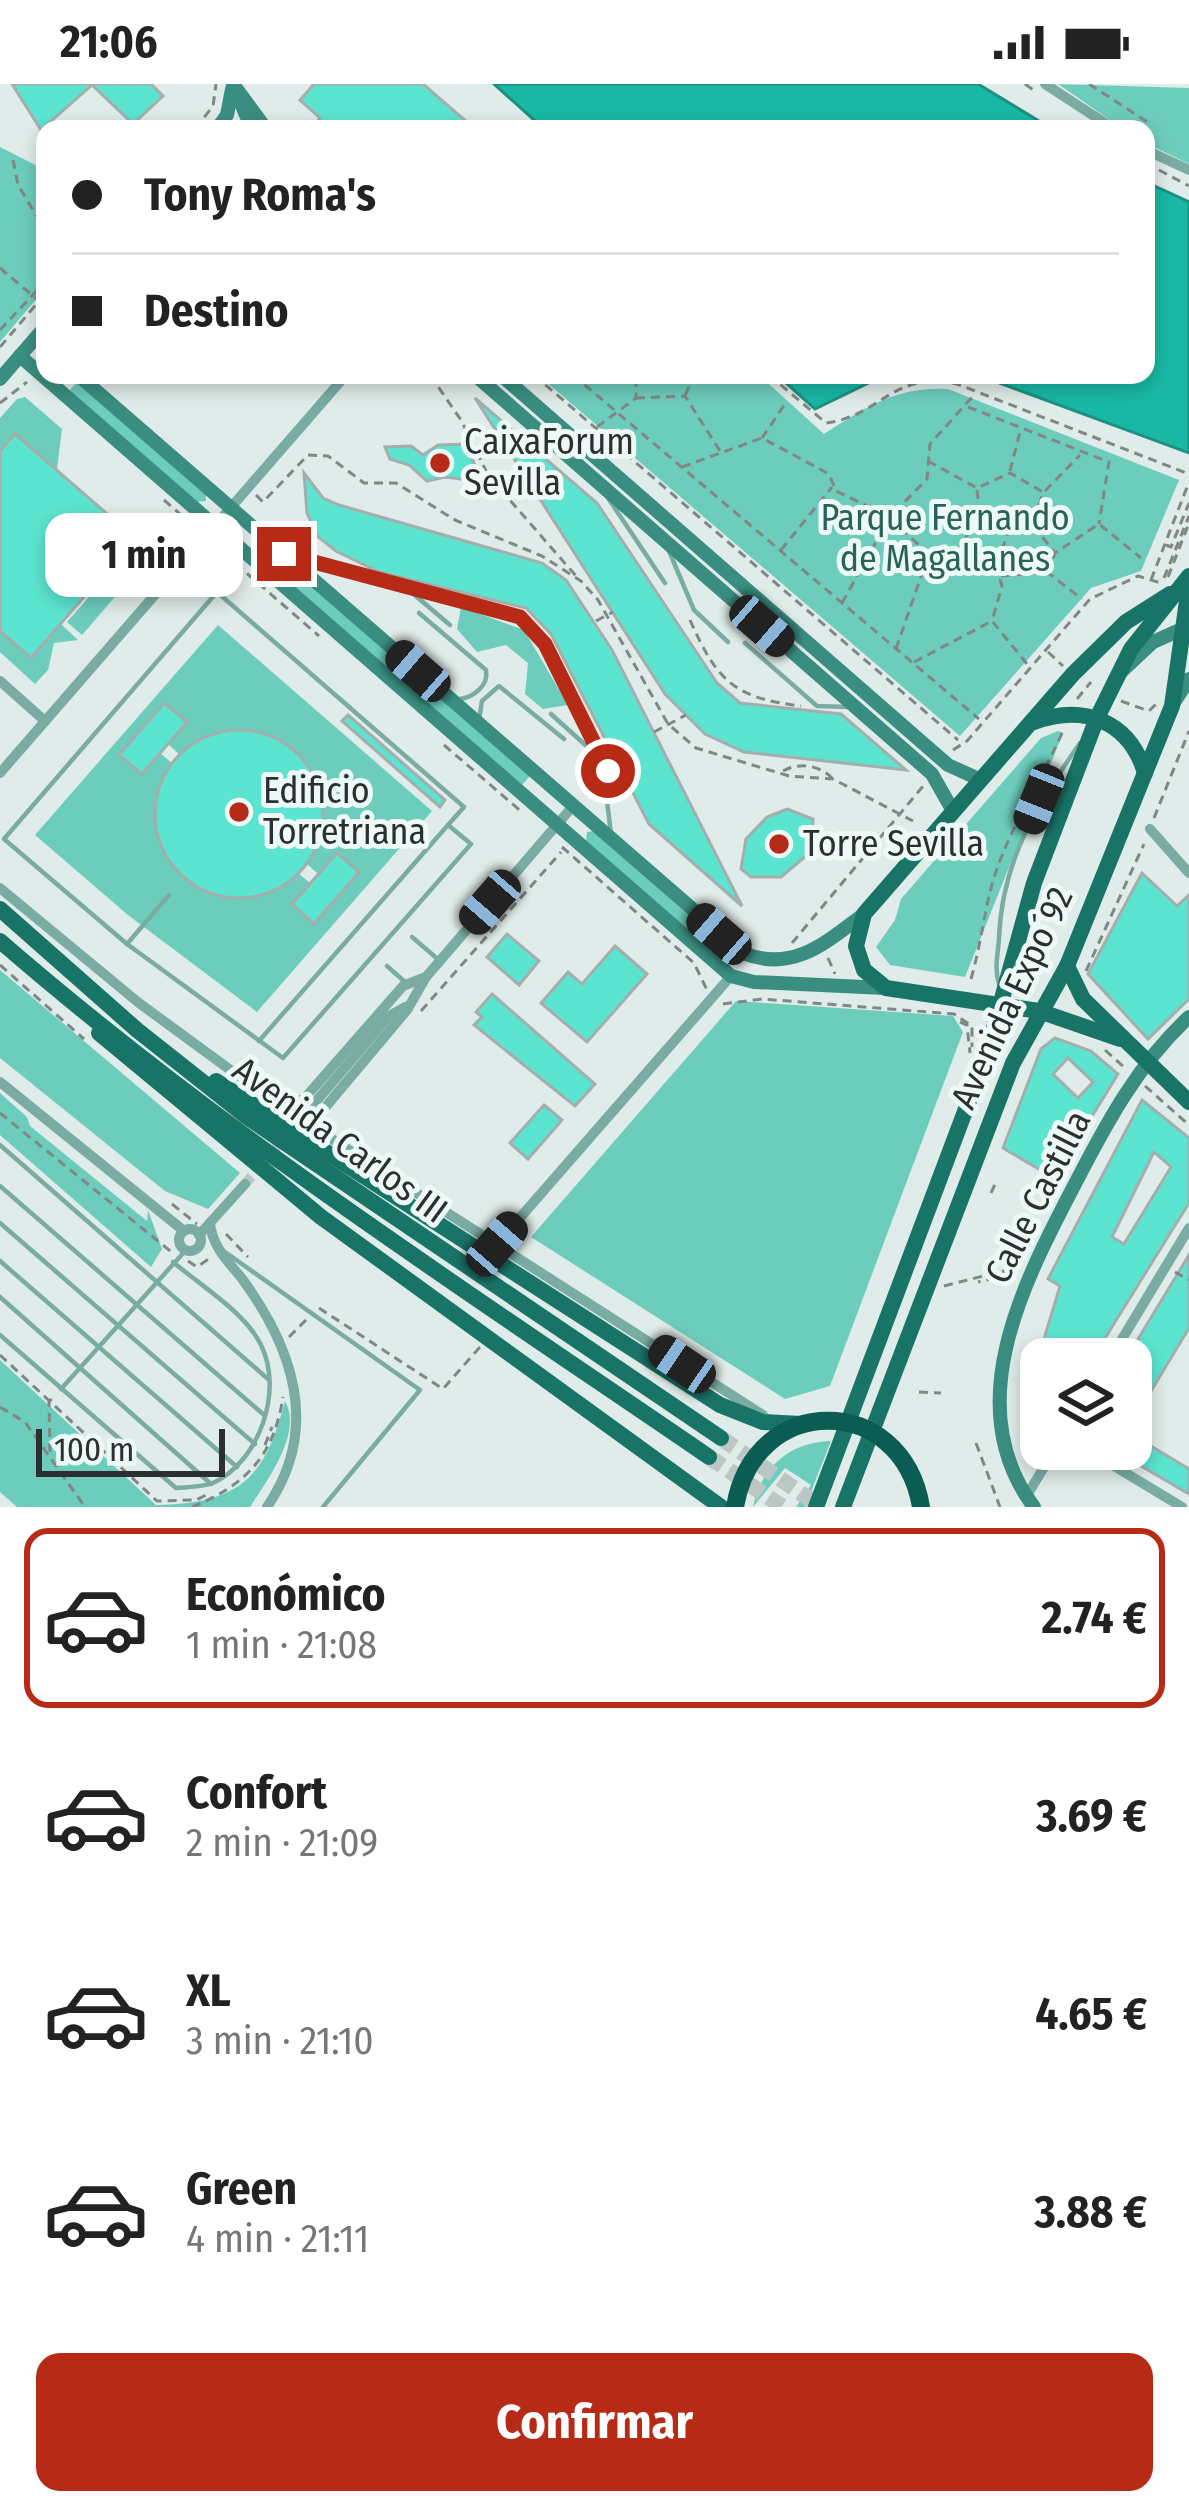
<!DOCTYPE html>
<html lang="es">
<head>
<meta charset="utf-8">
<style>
	:root { --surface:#fff; --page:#f2f2f2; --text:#222; --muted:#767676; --line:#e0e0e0; --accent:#b72a15 }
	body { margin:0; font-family:"Fira Sans Condensed",sans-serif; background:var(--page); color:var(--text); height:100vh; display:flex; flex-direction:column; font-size:45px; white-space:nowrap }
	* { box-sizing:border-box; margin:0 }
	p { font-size:39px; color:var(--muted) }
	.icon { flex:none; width:66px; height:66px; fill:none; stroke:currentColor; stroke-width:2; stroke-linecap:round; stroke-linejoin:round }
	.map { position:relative; height:1423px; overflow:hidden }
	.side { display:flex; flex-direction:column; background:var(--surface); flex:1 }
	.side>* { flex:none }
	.top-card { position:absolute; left:36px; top:36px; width:1119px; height:264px; border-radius:24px; box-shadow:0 6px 18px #0003; display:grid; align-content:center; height:264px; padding:0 36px; background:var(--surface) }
	.buttons { position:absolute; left:1020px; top:1254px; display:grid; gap:24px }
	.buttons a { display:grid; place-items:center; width:132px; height:132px; border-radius:24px; background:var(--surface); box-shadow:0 6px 18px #0003; font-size:60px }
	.scale { position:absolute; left:36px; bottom:30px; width:189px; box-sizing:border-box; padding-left:12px; border:6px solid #2b2f2f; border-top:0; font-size:33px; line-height:42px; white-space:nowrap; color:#2b2f2f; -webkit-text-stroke:9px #edf9f6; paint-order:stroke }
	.end { position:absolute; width:54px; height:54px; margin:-27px; border:15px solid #b72a15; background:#fff; box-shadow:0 0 0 6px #fff }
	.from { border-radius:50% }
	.bubble { position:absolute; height:84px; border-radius:24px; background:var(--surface); box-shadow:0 6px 18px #0003; font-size:39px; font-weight:700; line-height:84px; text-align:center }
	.car { position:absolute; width:36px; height:72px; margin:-36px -18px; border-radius:15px; box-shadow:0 0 9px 3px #0007; background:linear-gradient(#222 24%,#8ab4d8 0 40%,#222 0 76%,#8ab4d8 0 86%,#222 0) }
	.top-card b { display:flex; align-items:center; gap:42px; height:114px; font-size:45px }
	.top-card b+b { border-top:3px solid var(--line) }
	.top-card i { width:30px; height:30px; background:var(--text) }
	ul { padding:21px 0 0; list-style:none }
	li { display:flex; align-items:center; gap:36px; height:180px; margin:0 24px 18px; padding:0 12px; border:6px solid transparent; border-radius:24px }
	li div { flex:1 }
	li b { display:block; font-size:45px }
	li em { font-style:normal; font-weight:700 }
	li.selected { border-color:var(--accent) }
	li>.icon { width:108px; height:108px; stroke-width:1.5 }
	.primary-button { display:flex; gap:24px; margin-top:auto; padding:24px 36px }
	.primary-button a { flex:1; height:138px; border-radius:24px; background:var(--accent); color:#fff; font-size:48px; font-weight:700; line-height:138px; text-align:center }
	.status { display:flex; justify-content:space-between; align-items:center; height:84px; padding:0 60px; background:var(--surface); direction:ltr }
	.status svg { height:33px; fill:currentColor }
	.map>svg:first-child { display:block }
	.green { fill:#6dcdbd; fill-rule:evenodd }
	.water { fill:#19b8a5; stroke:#1e8f82; stroke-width:3 }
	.building { fill:#5be5d0; stroke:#a4afad; stroke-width:3; fill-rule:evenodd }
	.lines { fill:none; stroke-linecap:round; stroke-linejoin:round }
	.street-tunnel { stroke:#bcc6c4; stroke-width:10; stroke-dasharray:10 5; stroke-linecap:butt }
	.primary-tunnel { stroke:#bcc6c4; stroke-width:16; stroke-dasharray:16 8; stroke-linecap:butt }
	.path { stroke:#808786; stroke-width:3; stroke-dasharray:9 6; stroke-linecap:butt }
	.lane { stroke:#7aaca3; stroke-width:4.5 }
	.street { stroke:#7aaca3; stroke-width:10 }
	.secondary { stroke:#3a8e81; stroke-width:14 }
	.primary { stroke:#197468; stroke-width:16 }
	.highway { stroke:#0b5d53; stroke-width:18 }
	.path-bridge { stroke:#808786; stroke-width:3; stroke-dasharray:9 6; stroke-linecap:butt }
	.route { stroke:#b72a15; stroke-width:15 }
	.poi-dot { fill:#b72a15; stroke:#edf9f6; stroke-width:4.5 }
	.labels { text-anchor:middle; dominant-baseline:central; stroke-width:10; stroke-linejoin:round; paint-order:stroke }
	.poi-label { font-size:36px; fill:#2b2f2f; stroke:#edf9f6; text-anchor:start }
	.park-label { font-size:36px; fill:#296259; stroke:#edf9f6 }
	.street-label { font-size:36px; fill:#2b2f2f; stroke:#edf9f6 }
</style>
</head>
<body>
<div class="status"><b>21:06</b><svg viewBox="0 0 49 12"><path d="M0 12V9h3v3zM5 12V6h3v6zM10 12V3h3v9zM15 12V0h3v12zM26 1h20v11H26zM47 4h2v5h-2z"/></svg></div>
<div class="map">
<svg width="1189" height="1423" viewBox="0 0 1189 1423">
	<rect width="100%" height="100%" fill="#e0ece9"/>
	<g class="green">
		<polygon points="1058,0 1189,4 1189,80 1146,59 1146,45 1123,45"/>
		<polygon points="0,63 45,86 45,205 0,258"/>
		<path d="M538,291h221l65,59c42,-27 73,-48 124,-45l231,91 -38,91 -50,17 -131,148z"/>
		<polygon points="77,298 206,410 206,417 197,418 69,307"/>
		<polygon points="25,313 62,345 57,386 15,350 0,367 0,334 17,315"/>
		<polygon points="262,459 530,692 522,701 255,468"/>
		<polygon points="125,472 139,485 82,551 67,538"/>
		<polygon points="461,523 524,546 568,621 543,625 525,610 528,579 506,561 477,568 457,545"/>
		<polygon points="61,540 78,556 54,559 48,586 35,600 0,568 0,547 31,574"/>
		<path d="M218,541l214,186 -175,201 -129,-97 -93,-80zM164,619l23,19 -19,22 12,11c76,-67 180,24 126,108l12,11 19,-21 22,20 -45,50 -22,-19 18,-21 -12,-10c-77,67 -180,-25 -126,-110l-12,-10 -18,21 -23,-19z"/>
		<polygon points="1058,647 1063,649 965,893 890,881 876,863 895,836 901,815 1041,654"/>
		<polygon points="593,747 710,850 702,859 586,757 587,748"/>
		<polygon points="0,886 240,1089 208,1125 165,1107 0,974"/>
		<polygon points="736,917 953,932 963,948 830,1302 785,1315 531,1153"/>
		<polygon points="0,1009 27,1033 30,1042 147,1137 148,1126 162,1165 151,1183 0,1051"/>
		<path d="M0,1276l156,145c82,-2 109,-25 129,-104 18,31 -17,78 -35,106h-233l-17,-15z"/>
		<path d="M831,1357l-26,66h-9l15,-22 -26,-17 -32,39c8,-40 37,-65 78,-66z"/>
	</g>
	<g class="water">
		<polygon points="494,0 978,0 1052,45 661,45 652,39 642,45 544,45"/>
		<polygon points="1146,98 1189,118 1189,369 978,291 1146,291"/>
		<polygon points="777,291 885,291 815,325"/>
	</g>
	<g class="building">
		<polygon points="12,0 151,0 163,12 133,40 92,1 41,46"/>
		<polygon points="314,0 423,0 475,45 311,45 320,34 300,16"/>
		<polygon points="475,314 597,419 717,599 740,619 841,630 906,686 744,668 705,650 665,610"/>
		<polygon points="15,350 135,454 31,574 0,547 0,367"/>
		<polygon points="465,360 483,398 445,393 427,397 409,381 390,375 385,363 411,362 423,371 438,361"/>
		<polygon points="304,389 323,414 339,421 542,479 566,496 612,566 742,822 649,740 551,550 526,524 379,488 336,467 317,452 307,429"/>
		<polygon points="164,619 187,638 142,690 119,671"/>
		<polygon points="348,631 445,716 440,723 342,637"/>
		<circle cx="239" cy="730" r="84"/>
		<polygon points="787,725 813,735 812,767 781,793 751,793 741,785 746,755 767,733"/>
		<polygon points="337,769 359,788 314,840 292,820"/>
		<polygon points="1142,789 1177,822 1189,811 1189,915 1148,955 1088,890"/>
		<polygon points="507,850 539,877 519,901 487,873"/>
		<polygon points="615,862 647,890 587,958 541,919 568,888 582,900"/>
		<polygon points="492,910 595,1000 575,1022 474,941 482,933 476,928"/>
		<path d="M1055,954l36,13 27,23 -64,104 -51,-30 38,-99zM1068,974l25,24 -15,16 -25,-24z"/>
		<path d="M1142,1016l47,38v65l-97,156h-54l22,-73 -12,-7zM1154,1068l17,15 -47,77 -12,-7z"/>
		<polygon points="544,1021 562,1036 528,1075 510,1059"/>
		<polygon points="1189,1171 1189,1244 1131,1340 1131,1275 1126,1275"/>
		<polygon points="1131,1350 1189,1385 1189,1410 1112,1365 1131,1365"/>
	</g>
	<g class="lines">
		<polyline class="street-tunnel" points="245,1100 286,1052"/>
		<g class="primary-tunnel">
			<polyline points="721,1354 821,1423"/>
			<polyline points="709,1373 783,1423"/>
		</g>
		<g class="path">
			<polyline points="1025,0 1035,7"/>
			<polyline points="1089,0 1149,39"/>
			<polyline points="195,45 213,22 216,0"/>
			<polyline points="13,76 18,101 45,146"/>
			<polyline points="1159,86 1189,102"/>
			<polyline points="0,184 45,222"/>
			<polyline points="0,246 45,198"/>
			<polyline points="0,263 45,210"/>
			<polyline points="430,291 461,336 488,391 576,492"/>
			<polyline points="534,291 958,656"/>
			<polyline points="573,291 979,635"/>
			<path d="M769,291l57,48c55,-7 67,-53 131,-39l232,90"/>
			<polyline points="685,311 695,291"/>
			<polyline points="636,314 685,312 720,367"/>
			<polyline points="0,319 27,298"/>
			<polyline points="968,323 1109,378 1099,440"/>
			<polyline points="597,343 636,314 636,291"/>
			<polyline points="762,354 787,317"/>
			<polyline points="928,377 977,404 1010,389 1043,408 1033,441 1055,469"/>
			<polyline points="682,383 762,354 829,390 836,407 890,433 928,470 996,482 1002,502 992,537 1027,580"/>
			<polyline points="1010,387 1021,344"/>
			<polyline points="977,406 980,431 1007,448"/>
			<polyline points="1045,407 1080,371"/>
			<polyline points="256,411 263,418 308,371 328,372 364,399 396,399 455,436 542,472 581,497 598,516 668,640 696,664 789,692 833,695 913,737"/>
			<polyline points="164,416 197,445"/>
			<polyline points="213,460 319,552"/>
			<polyline points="1166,461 1171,463 1189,419"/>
			<polyline points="781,466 832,403"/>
			<polyline points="956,470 979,432"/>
			<polyline points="997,480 1008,449 1030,442"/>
			<polyline points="1047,488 1055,469 1099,440 1141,474"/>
			<polyline points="1001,492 1047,488 1082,515"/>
			<polyline points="1168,493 1189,439"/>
			<polyline points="1164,494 1189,432"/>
			<polyline points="1151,496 1189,398"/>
			<polyline points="842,519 890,433 927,395 930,360 975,310"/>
			<path d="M690,536c27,61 44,78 111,86"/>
			<polyline points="896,565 928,472"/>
			<polyline points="1048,568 1063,582"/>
			<polyline points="914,578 990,538"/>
			<polyline points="1077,615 1091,598"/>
			<polyline points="1121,617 1149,627 1159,617"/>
			<polyline points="444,661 523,729"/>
			<polyline points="953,666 967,657 1090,515 1138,492 1161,499"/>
			<path d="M783,687c16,-9 36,-6 49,7"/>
			<polyline points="1154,734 1189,647"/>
			<polyline points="562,763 694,879 707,906"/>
			<polyline points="792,859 924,701"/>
			<polyline points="828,874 835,890"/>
			<polyline points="0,881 84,955"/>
			<polyline points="1086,887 1144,760"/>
			<path d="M971,895c8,-28 12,-56 18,-83 14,-59 50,-111 74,-165"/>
			<polyline points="723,920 762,915 954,930 972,942 972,963"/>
			<polyline points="421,927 561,768"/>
			<polyline points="960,938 967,941 970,969"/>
			<polyline points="1105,966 1125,984"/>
			<polyline points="1145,1002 1189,1041"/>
			<polyline points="0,1029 174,1170"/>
			<polyline points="991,1109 996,1098"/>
			<polyline points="172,1120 197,1140"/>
			<polyline points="226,1150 248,1173"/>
			<polyline points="188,1177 197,1183 210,1174"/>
			<polyline points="1175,1188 1189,1196"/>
			<polyline points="944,1202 1003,1187 1004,1192 978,1198"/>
			<polyline points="319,1224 443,1305 480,1263"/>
			<polyline points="289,1253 308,1234"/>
			<polyline points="0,1271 157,1417 196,1416 208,1410"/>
			<polyline points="919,1308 941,1309"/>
			<polyline points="0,1323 25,1338 85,1423"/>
			<polyline points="976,1359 1000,1423"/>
			<polyline points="265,1361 272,1343"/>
			<polyline points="50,1368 49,1318 53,1313"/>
			<path d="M192,1423c54,-22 82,-51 91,-110"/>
		</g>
		<g class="lane">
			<polyline points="608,414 665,499"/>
			<polyline points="669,467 694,526 728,558"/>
			<polyline points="293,472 520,533 546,560 602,676"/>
			<polyline points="404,502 450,541"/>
			<polygon points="217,508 464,723 448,741 471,760 283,974 127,860 4,755"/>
			<path d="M419,529l67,57c3,15 -12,27 -26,29"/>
			<polyline points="745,559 817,622 848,623"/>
			<polyline points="551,630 602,676 611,750"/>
			<polyline points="479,636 482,617 499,602 564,655"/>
			<polyline points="412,853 440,877"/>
			<polyline points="127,860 169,811"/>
			<polyline points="387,882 405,898"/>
			<path d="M999,900c-5,-17 -1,-29 0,-46 3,-78 38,-133 81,-195"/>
			<polyline points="259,957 448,741"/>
			<polyline points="0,1061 268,1295"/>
			<polyline points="0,1102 263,1330"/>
			<polyline points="0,1139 255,1360"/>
			<polyline points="225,1168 420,1306 323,1423"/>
			<polyline points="0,1177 237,1383"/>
			<polyline points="0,1213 211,1400"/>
			<path d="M0,1251l176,153c12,-1 27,-1 37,-5 46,-21 71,-92 48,-138 -15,-32 -61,-60 -88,-83"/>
			<polyline points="61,1305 186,1166"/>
		</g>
		<g class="street">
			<polyline points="1045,0 1114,45"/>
			<polyline points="1146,66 1189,86"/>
			<polyline points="0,597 45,637"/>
			<polyline points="0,689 346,291"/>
			<polyline points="1150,745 1189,789"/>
			<polyline points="0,804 139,919 274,1018 763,1331"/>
			<polyline points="0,998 184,1147"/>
			<polyline points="279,1021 304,1015 403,902 423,894"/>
			<polyline points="307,1028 389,932 405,923"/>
			<polyline points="326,1053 320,1037 323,1026 407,926 426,893 573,722"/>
			<path d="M210,1139c2,24 19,39 33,57 51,70 77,150 24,227"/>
			<circle cx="190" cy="1156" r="11"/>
			<polyline points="199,1151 245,1100"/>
			<polyline points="497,1160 731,892"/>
			<polyline points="1110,1275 1189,1144"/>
			<polyline points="1086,1365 1182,1423"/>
			<polyline points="1026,1413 1055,1365"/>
		</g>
		<g class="secondary">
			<polyline points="233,0 266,45"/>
			<polyline points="237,10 252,45"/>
			<polyline points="217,45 227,31 232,5"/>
			<polyline points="20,272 731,892 754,898 885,904"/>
			<path d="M78,291l665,578c50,20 82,-10 121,-39"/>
			<polyline points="475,291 932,690 953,727"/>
			<polyline points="501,291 948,681 981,696"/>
			<polyline points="0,295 45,243"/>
			<polyline points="1121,588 1153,558 1189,542"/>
			<polyline points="1175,617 1189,595"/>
			<path d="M1034,1423c-77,-102 -8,-229 42,-325 31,-60 63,-119 113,-165"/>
		</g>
		<g class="primary">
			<path d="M1034,638c49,-18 95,-2 111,51"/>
			<polyline points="0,825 137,946 247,1033 721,1354"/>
			<path d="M0,857c221,192 468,351 709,516"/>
			<polyline points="1067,882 1083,915 1189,1018"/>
			<polyline points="99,949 321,1133 721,1423"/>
			<polyline points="1120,955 1039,927 886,904 864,886 856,862 864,830 1073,590 1126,538 1170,510"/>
			<polyline points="216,997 720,1321 763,1338 801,1340"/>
			<polyline points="816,1423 987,969 1034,799 1097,634 1131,565 1189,492"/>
			<polyline points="843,1423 1013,979 1067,882 1172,622 1189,503"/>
		</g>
		<path class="highway" d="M735,1423c19,-115 167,-115 186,0"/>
		<g class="path-bridge">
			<polyline points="596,537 613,528"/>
			<polyline points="654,648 686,631"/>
		</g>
	</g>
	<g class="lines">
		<polyline class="route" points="284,470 520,533 545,560 608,687"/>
	</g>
	<g class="poi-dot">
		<circle cx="440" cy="379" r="12"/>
		<circle cx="239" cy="728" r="12"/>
		<circle cx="779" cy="760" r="12"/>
	</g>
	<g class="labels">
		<g class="poi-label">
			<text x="464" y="358">CaixaForum<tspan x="464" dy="41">Sevilla</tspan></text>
			<text x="263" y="707">Edificio<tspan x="263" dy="41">Torretriana</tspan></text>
			<text x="803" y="760">Torre Sevilla</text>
		</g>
		<g class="park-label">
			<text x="945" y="434">Parque Fernando<tspan x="945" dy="41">de Magallanes</tspan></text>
		</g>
		<g class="street-label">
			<text transform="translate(1012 914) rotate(-65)">Avenida Expo´92</text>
			<text transform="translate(340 1056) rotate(36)">Avenida Carlos III</text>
			<text transform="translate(1038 1113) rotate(-63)">Calle Castilla</text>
		</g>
	</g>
</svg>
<div class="buttons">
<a><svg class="icon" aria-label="layers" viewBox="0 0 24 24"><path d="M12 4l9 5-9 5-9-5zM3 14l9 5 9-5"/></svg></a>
</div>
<div class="scale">100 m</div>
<i class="end from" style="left:608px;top:687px"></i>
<i class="end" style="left:284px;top:470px"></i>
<div class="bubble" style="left:45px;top:429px;width:198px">1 min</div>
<i class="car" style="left:762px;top:542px;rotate:131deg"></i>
<i class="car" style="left:418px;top:587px;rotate:311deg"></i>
<i class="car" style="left:1039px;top:715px;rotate:202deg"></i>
<i class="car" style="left:490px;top:818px;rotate:221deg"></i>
<i class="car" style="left:719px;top:850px;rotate:311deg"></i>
<i class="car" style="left:497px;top:1160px;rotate:41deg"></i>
<i class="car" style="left:682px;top:1280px;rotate:304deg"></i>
<div class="top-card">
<b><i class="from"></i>Tony Roma's</b>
<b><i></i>Destino</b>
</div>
</div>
<section class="side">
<ul>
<li class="selected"><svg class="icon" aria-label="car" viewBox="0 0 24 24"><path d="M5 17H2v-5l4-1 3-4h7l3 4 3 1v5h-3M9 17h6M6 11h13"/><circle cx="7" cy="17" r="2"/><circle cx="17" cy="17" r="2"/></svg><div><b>Económico</b><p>1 min · 21:08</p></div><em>2.74 €</em></li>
<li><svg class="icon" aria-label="car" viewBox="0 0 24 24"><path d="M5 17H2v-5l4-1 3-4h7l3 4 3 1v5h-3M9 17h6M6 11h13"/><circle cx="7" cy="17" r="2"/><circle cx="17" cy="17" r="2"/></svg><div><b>Confort</b><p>2 min · 21:09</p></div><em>3.69 €</em></li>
<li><svg class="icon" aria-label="car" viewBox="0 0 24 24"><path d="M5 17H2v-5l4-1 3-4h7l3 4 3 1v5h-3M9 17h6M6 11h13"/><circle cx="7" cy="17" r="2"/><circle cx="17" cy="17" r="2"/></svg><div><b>XL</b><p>3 min · 21:10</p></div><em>4.65 €</em></li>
<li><svg class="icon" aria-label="car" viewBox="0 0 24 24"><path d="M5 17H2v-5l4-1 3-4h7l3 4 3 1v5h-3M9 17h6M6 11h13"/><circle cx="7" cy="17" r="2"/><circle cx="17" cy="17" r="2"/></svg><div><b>Green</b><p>4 min · 21:11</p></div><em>3.88 €</em></li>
</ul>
<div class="primary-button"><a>Confirmar</a></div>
</section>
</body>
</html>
